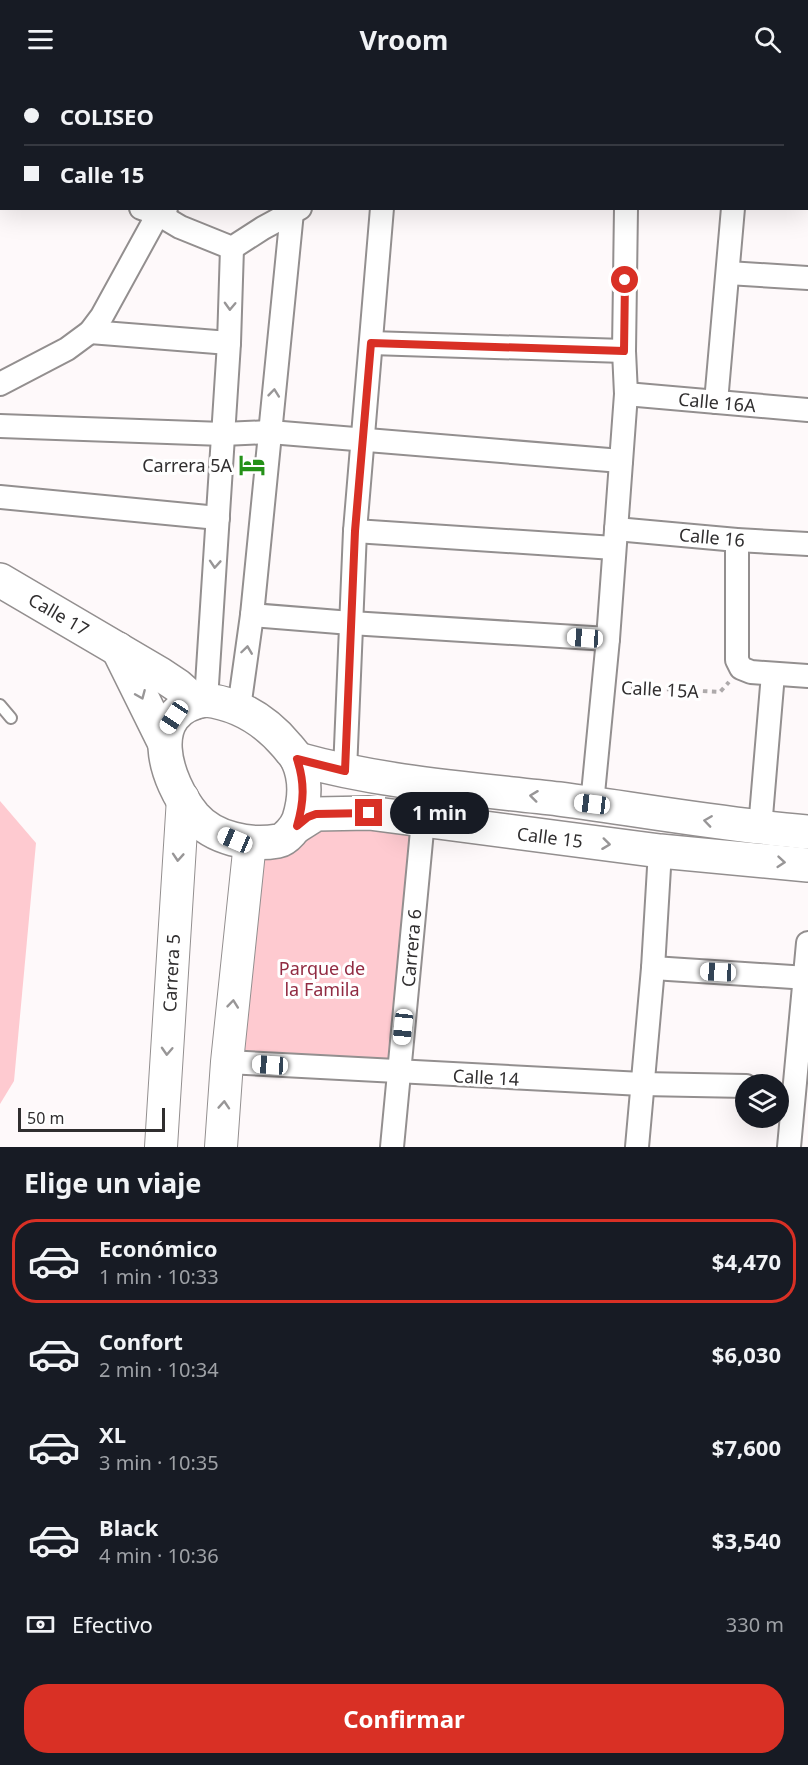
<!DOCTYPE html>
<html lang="es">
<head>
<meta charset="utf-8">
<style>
	:root { --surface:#171b24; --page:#20242c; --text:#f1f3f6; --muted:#9ea1a6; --line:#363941; --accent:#d93025 }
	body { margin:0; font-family:"Noto Sans",sans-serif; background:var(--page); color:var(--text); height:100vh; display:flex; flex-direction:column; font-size:22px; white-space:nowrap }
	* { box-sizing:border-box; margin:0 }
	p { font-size:20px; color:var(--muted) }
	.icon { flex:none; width:33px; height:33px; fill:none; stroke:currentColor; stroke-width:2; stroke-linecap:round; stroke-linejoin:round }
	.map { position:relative; height:1069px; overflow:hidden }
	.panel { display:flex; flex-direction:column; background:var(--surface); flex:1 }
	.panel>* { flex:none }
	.top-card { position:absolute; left:0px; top:0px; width:808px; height:132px; box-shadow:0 6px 24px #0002; display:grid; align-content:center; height:132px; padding:0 24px; background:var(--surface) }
	.tools { position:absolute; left:735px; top:996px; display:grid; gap:12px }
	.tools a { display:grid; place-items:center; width:54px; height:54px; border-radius:50%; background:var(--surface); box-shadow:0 6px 24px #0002; font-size:30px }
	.scale { position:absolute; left:18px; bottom:15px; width:147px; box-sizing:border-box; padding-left:6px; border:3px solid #302e2f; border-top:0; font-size:16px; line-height:21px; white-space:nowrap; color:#302e2f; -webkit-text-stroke:4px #fff; paint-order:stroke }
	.end { position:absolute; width:27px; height:27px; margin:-14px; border:8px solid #d93025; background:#fff; box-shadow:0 0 0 3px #fff }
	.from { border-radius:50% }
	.bubble { position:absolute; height:42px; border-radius:21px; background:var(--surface); box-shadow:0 6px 24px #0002; font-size:20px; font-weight:700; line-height:42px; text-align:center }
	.car { position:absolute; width:18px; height:36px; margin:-18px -9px; border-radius:8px; box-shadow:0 0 4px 2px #0007; background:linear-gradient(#fff 24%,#345 0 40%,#fff 0 76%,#345 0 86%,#fff 0) }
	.top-card b { display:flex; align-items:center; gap:21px; height:57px; font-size:22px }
	.top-card b+b { border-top:2px solid var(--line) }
	.top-card i { width:15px; height:15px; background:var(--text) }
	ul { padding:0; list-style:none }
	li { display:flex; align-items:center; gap:18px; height:84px; margin:0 12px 9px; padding:0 12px; border:3px solid transparent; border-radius:24px }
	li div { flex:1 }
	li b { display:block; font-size:22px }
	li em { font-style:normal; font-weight:700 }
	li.active { border-color:var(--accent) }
	li>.icon { width:54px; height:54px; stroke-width:1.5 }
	h2 { padding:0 24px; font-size:27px; line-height:72px }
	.pay { display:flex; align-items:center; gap:15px; height:66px; padding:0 24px; font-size:22px }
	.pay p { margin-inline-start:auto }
	.action { display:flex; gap:12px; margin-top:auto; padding:12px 24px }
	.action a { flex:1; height:69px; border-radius:24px; background:var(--accent); color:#fff; font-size:24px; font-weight:700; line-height:69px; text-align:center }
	header { display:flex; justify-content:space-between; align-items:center; height:78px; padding:0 24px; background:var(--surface); font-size:27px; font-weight:700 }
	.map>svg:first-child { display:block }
	.green { fill:#fecad0 }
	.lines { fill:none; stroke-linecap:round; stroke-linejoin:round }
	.service-casing { stroke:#938f8f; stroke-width:14 }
	.minor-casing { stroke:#938f8f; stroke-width:26 }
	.secondary-casing { stroke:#938f8f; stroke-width:34 }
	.primary-casing { stroke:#938f8f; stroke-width:36 }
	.path { stroke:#aeaaab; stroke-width:4; stroke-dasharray:4.5 4.5; stroke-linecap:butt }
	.service { stroke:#fff; stroke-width:10 }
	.minor { stroke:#fff; stroke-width:22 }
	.secondary { stroke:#fff; stroke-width:32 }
	.primary { stroke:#fff; stroke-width:33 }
	.oneway { stroke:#989697 }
	.route { stroke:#d93025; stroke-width:8 }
	.labels { text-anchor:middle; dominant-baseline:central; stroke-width:6; stroke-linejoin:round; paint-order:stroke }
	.street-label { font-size:18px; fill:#302e2f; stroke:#fff }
	.poi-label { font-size:18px; fill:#302e2f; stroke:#fff; text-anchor:end }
	.park-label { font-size:18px; fill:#912b42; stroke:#fff }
</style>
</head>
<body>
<header><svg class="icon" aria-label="menu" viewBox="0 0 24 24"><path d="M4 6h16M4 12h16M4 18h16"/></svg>Vroom<svg class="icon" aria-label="search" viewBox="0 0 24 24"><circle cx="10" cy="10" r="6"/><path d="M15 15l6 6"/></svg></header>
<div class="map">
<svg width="808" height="1069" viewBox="0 0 808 1069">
	<rect width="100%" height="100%" fill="#fef9fa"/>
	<g class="green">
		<polygon points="0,723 36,765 14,1003 0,1026"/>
		<polygon points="423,742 399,994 227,984 250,764 297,748"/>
	</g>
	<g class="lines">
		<g class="service-casing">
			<polyline id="service" points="0,627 11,640"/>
		</g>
		<g class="minor-casing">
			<g id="minor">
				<polyline points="0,0 76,2"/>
				<polyline points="244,2 244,0"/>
				<polyline points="605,2 605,0"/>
				<polyline points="648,2 648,0"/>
				<polyline points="807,60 808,60"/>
				<polyline points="0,87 2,88"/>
				<polyline points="141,130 158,136 180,149 232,170 263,150 300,130"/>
				<polyline points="728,195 808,200"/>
				<polyline points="90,254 229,265"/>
				<polyline points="371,265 624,273"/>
				<polyline points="0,306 67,271 90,254 102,238 158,136 166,130"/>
				<polyline points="626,316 808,332"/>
				<polyline points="716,324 733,130"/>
				<polyline points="0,348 223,356 270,354 621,383"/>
				<polyline points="0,419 218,440"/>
				<polyline points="616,451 737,462 808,466"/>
				<polyline points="355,453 614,470"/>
				<polyline points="737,462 737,582 741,590 751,594 808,598"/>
				<polyline points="252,537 351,545 608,561"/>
				<polyline points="206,622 229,265 232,170"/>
				<polyline points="239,630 252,537 292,134"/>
				<polyline points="345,693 355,453 382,130"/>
				<polyline points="592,726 608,561 626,316 624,273 626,130"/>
				<polyline points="760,750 773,596"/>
				<polyline points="653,890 808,900"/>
				<polyline points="227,984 642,1006 746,1008"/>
				<polyline points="392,1069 423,742"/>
				<polyline points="637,1069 653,890 660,773"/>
				<polyline points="789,1069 808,865"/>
			</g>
		</g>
		<g class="secondary-casing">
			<g id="secondary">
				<polyline points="161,1069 183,720"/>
				<polyline points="221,1069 227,984 250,764"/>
			</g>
		</g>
		<g class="primary-casing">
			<g id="primary">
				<polyline points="0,502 160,596 178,608 196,624"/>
				<polyline points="118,571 164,664"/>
				<path d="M206,622c33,4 60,21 81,46 4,5 9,10 11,15 8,18 7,39 1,58 -3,8 -12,20 -21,22 -28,5 -64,-2 -84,-25 -29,-35 -52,-106 12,-116z"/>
				<path d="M297,681c85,24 175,30 262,40 83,11 165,26 249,33"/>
				<polyline points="297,748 316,736 369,735 660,773 808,787"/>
			</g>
		</g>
		<polyline class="path" points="622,609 720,614 729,604"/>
		<use href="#service" class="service"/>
		<use href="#minor" class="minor"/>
		<use href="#secondary" class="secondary"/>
		<use href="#primary" class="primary"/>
	</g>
	<defs><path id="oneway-chevron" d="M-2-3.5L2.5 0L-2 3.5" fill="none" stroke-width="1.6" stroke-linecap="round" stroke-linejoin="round" transform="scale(1.5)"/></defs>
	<g class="oneway">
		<use href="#oneway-chevron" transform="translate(230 228) rotate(92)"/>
		<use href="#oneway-chevron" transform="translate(274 315) rotate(-84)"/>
		<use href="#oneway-chevron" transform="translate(215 486) rotate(94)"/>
		<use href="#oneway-chevron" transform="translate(247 572) rotate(-82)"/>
		<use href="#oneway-chevron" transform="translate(141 617) rotate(67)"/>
		<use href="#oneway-chevron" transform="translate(534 718) rotate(-173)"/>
		<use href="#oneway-chevron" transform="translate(708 743) rotate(-172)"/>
		<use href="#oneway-chevron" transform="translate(606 766) rotate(7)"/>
		<use href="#oneway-chevron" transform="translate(178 779) rotate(94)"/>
		<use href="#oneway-chevron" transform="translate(781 784) rotate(5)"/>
		<use href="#oneway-chevron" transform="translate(233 926) rotate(-84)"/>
		<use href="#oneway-chevron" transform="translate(167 973) rotate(93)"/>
		<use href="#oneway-chevron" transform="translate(224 1027) rotate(-86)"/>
	</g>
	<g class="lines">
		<path class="route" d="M369,735l-53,1 -8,3 -11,9c7,-24 8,-43 0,-67l48,12 10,-240 16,-188 253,8 1,-71"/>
	</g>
	<defs>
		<g id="hotel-bare" transform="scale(2.07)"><path d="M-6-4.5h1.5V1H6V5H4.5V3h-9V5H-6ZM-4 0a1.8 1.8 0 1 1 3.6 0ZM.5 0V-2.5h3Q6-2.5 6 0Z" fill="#259118" stroke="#fff" stroke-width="2.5" paint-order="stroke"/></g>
	</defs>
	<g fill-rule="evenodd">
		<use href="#hotel-bare" x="252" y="387"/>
	</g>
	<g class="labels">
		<g class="street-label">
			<text transform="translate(717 324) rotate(5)">Calle 16A</text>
			<text transform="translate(712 459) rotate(5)">Calle 16</text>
			<text transform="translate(59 536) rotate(30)">Calle 17</text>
			<text transform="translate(660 611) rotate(3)">Calle 15A</text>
			<text transform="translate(550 759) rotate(7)">Calle 15</text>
			<text transform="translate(411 870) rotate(-85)">Carrera 6</text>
			<text transform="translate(171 895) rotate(-87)">Carrera 5</text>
			<text transform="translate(486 999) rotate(3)">Calle 14</text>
		</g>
		<g class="poi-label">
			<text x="232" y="387">Carrera 5A</text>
		</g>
		<g class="park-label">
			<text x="322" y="890">Parque de<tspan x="322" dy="21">la Famila</tspan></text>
		</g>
	</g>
</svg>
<div class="tools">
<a><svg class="icon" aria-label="layers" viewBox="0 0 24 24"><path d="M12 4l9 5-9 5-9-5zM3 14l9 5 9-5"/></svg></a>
</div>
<div class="scale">50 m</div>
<i class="end from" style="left:625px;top:202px"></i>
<i class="end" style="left:369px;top:735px"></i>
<div class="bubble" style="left:390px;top:714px;width:99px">1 min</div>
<i class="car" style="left:585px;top:560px;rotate:274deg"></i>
<i class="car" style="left:174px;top:639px;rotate:214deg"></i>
<i class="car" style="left:592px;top:726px;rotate:277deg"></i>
<i class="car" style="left:235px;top:762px;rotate:293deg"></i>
<i class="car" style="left:718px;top:894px;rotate:273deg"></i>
<i class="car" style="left:403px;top:949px;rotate:186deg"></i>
<i class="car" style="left:270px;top:987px;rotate:274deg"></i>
<div class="top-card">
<b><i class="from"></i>COLISEO</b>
<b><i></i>Calle 15</b>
</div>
</div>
<section class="panel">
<h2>Elige un viaje</h2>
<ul>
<li class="active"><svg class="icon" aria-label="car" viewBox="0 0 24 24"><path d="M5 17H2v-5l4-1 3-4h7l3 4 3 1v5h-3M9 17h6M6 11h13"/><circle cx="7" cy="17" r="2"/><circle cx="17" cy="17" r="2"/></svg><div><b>Económico</b><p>1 min · 10:33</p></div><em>$4,470</em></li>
<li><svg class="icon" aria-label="car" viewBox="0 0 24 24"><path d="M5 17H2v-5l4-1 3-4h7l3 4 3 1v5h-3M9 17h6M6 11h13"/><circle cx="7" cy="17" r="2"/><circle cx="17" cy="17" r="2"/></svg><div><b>Confort</b><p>2 min · 10:34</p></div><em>$6,030</em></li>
<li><svg class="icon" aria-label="car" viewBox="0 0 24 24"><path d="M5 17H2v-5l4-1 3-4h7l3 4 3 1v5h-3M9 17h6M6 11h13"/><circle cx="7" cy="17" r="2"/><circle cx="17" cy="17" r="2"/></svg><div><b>XL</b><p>3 min · 10:35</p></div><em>$7,600</em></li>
<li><svg class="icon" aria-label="car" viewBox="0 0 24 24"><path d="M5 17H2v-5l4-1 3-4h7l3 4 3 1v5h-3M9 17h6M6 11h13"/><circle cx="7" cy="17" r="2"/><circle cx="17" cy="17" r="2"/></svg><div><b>Black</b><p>4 min · 10:36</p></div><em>$3,540</em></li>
</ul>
<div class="pay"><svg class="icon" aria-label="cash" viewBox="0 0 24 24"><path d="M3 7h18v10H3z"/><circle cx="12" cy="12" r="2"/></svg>Efectivo<p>330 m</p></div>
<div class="action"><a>Confirmar</a></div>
</section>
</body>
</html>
